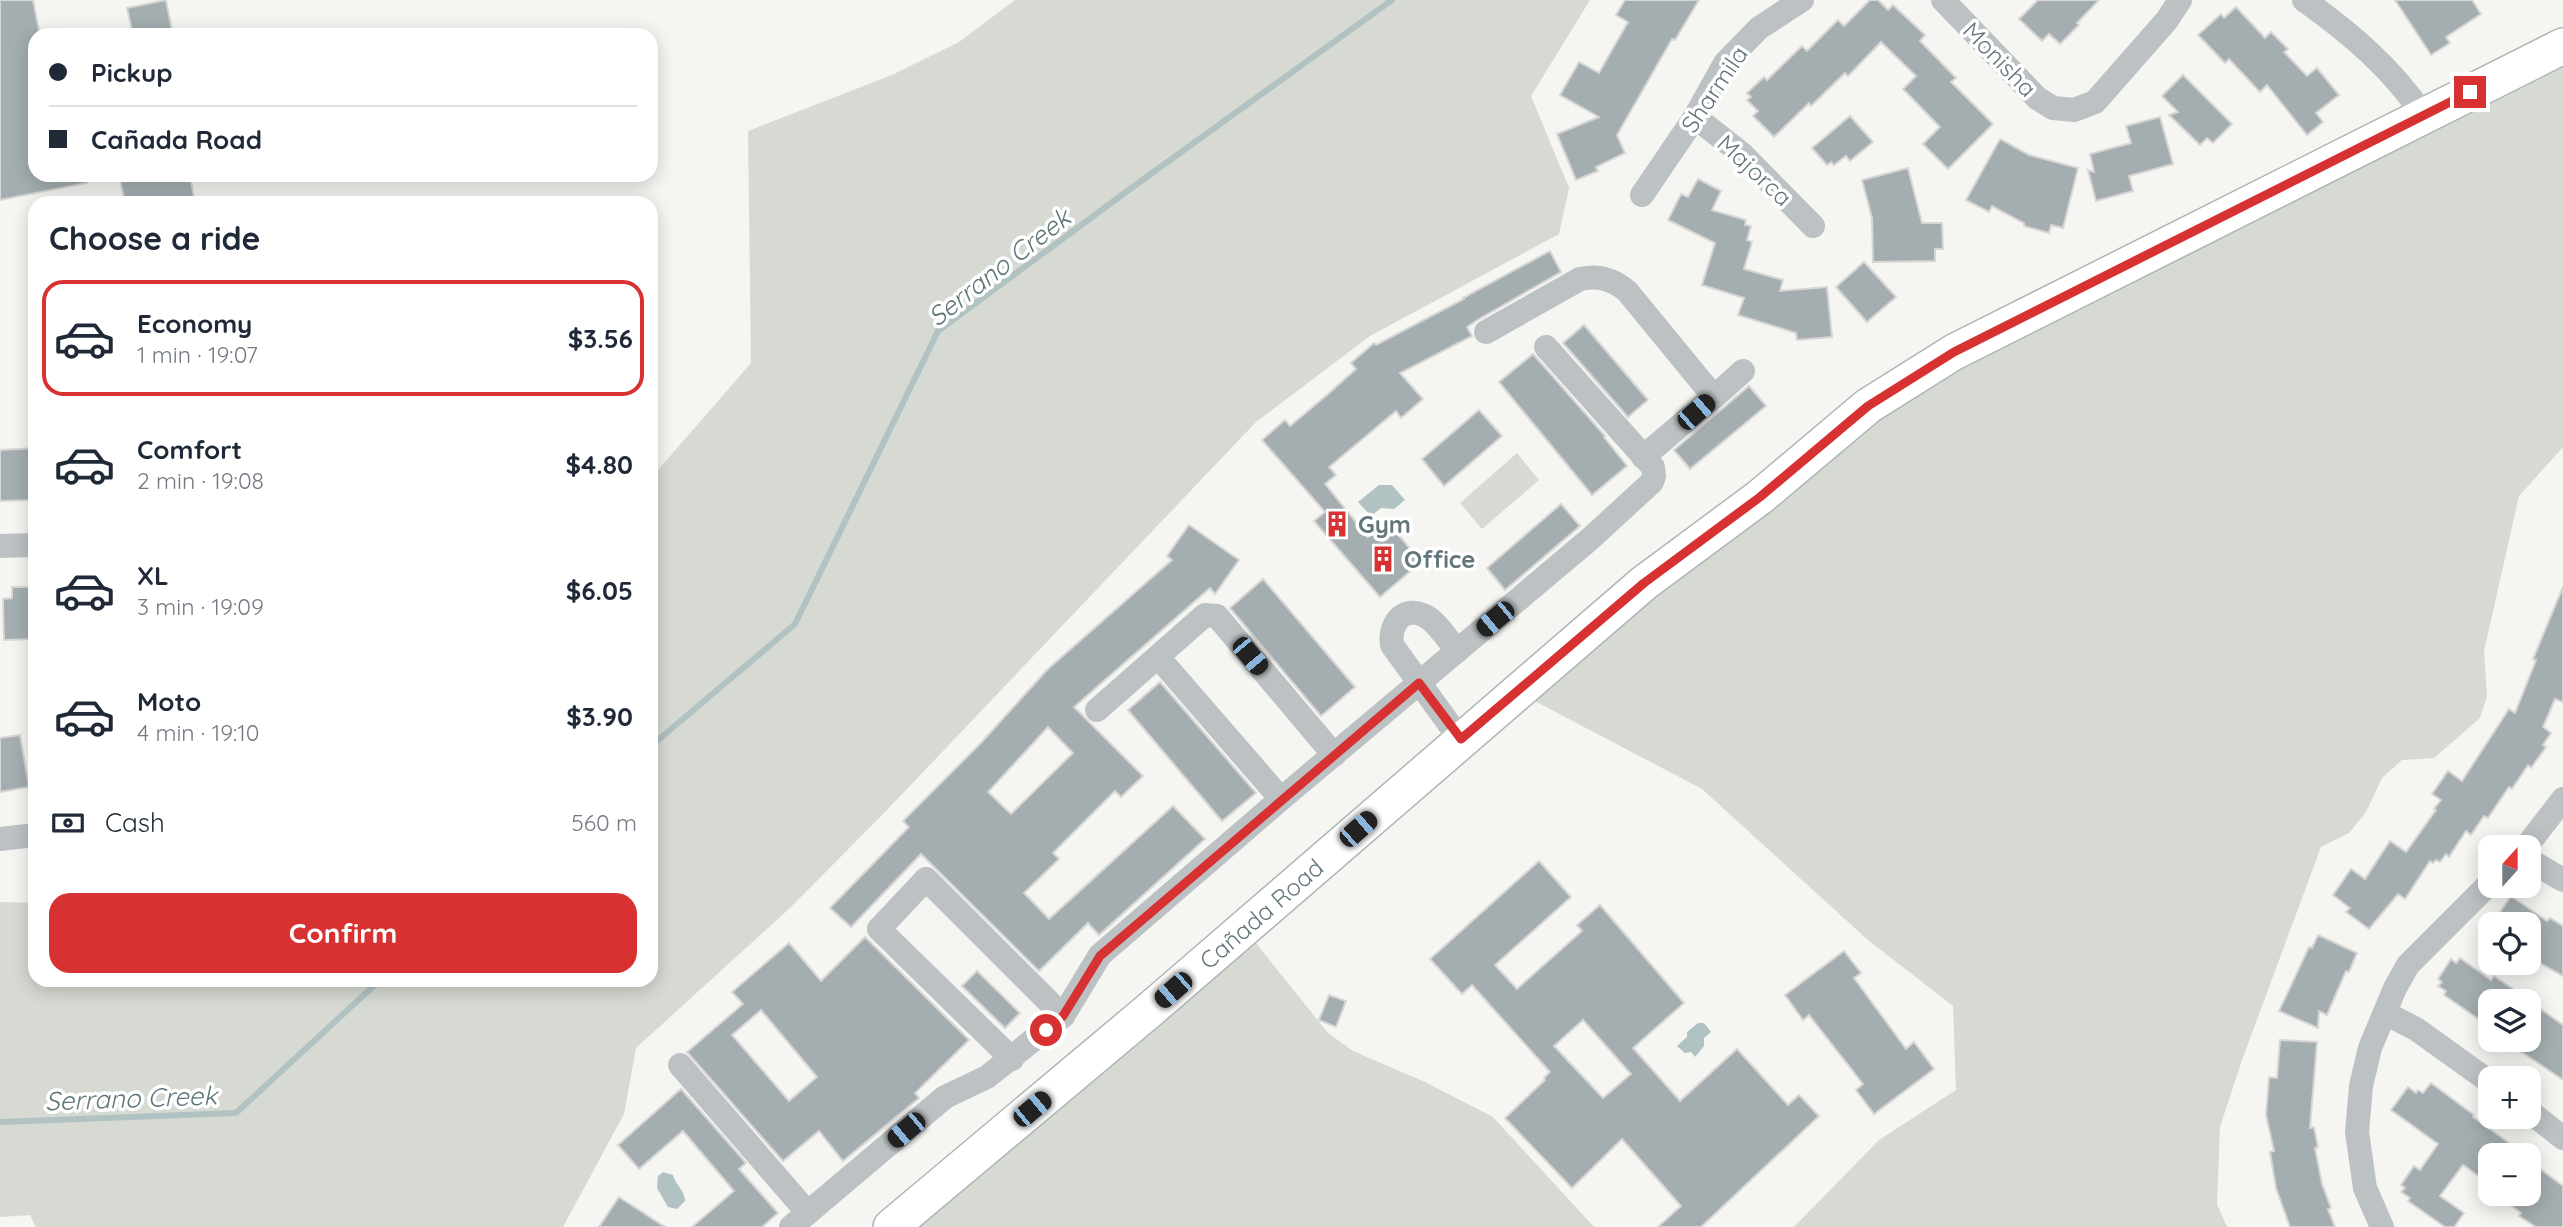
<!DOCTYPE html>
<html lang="en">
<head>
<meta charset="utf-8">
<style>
	:root { --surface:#fff; --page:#f6f6f7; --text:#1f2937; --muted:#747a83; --line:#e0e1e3; --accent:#d73131 }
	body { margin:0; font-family:Quicksand,sans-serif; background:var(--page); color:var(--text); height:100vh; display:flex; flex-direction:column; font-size:26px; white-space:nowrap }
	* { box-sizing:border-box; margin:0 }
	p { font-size:23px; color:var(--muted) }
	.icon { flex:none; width:38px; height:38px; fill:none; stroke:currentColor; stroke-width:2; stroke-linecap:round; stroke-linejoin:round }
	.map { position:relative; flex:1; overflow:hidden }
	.panel { position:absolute; left:28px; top:196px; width:630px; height:791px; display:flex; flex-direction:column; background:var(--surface); border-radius:21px; box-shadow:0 4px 18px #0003 }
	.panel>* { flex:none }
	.top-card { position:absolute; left:28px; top:28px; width:630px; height:154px; border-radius:21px; box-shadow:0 4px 18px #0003; display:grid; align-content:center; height:154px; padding:0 21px; background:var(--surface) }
	.needle { width:46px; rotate:21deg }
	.buttons { position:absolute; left:2478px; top:835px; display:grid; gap:14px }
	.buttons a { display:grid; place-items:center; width:63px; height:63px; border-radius:14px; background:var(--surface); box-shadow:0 4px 18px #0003; font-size:35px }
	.end { position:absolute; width:32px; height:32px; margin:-16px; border:9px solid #d73131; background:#fff; box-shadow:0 0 0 4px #fff }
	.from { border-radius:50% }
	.car { position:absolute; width:21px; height:42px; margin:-21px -10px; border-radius:9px; box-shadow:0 0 5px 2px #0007; background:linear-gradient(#222 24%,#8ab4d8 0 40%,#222 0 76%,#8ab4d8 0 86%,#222 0) }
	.top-card b { display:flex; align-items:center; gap:24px; height:66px; font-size:26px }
	.top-card b+b { border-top:2px solid var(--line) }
	.top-card i { width:18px; height:18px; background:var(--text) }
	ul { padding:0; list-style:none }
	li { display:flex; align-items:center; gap:21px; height:116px; margin:0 14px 10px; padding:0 7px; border:4px solid transparent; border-radius:21px }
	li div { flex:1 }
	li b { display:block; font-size:26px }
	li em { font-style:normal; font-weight:800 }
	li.active { border-color:var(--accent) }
	li>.icon { width:63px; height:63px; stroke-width:1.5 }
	h2 { padding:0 21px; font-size:32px; line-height:84px }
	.pay { display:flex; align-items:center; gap:18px; height:77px; padding:0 21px; font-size:26px }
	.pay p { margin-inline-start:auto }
	.button { display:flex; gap:14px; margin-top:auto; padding:14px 21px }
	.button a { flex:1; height:80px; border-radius:21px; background:var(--accent); color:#fff; font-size:28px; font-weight:800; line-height:80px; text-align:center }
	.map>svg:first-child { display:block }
	.green { fill:#d6dad2 }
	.water { fill:#b1c2c2 }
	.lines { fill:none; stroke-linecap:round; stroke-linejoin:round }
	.stream { stroke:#b1c2c2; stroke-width:6 }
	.building { fill:#a4aeb1; stroke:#d7d6d5; stroke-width:2; fill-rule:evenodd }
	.secondary-casing { stroke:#adb5b7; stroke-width:38 }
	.street { stroke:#bcc2c4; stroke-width:24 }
	.secondary { stroke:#fff; stroke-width:35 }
	.route { stroke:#d73131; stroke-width:9 }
	.labels { text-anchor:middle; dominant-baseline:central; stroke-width:7; stroke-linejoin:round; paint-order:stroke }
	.street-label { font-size:24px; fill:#62767b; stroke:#fff }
	.poi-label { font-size:24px; font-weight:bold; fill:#62767b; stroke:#fff; text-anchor:start }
	.water-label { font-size:26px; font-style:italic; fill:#5d7677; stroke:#fff }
</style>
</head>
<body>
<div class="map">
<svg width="2563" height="1227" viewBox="0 0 2563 1227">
	<rect width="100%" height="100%" fill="#f5f5f2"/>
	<g class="green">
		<polygon points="1015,0 1590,0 1531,96 1569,188 1559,234 1370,336 1256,422 887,810 791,907 636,1048 624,1114 563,1227 36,1227 30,1215 0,1217 0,902 35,903 35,980 651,980 651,478 751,363 748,131 892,75 959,42"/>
		<polygon points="2563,65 2563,447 2519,496 2484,651 2487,696 2480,718 2434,758 2402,760 2382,778 2366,812 2349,833 2321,847 2242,1060 2220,1127 2217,1204 2227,1227 1794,1227 1879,1140 1956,1090 1953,1006 1868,940 1702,789 1529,698 1893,405 1947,372"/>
		<polygon points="1517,453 1539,480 1482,529 1460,503"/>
		<polygon points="1251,937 1328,1033 1353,1051 1425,1082 1493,1117 1594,1227 915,1227"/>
	</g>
	<g class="water">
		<polygon points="1379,485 1392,485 1405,500 1394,509 1381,508 1371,516 1358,502"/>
		<polygon points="1698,1023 1704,1023 1711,1032 1704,1038 1704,1046 1695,1057 1691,1052 1685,1053 1677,1046 1687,1037 1687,1032"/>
		<path d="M663,1172l10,3c2,9 12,16 12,26l-8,8 -9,-2 -11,-19 1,-12z"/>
	</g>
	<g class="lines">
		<g class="stream">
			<polyline points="651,746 795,624 938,331 1130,189 1392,0"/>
			<polyline points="0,1122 236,1113 380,980"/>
		</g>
	</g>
	<g class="building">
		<polygon points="0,0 33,0 40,35 35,35 35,175 86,175 87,183 0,200"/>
		<polygon points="166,0 173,35 133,35 127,8"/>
		<polygon points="1625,0 1699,0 1675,40 1672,39 1617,135 1625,153 1596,167 1598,171 1576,180 1557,134 1599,117 1560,95 1579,62 1599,73 1628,22 1616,15"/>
		<polygon points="1870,0 1878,0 1888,10 1893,5 1925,35 1920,41 1956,78 1951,82 1993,124 1948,169 1923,144 1940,127 1903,89 1916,76 1881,42 1848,76 1845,73 1811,106 1809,103 1774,137 1753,116 1758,111 1747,100 1751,97 1747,93 1764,77 1767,80 1802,46 1807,51 1838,20 1844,26"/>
		<polygon points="2038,0 2099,0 2077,23 2079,25 2060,44 2049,34 2042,41 2019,19"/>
		<polygon points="2395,0 2472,0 2481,14 2446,37 2450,43 2431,55"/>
		<polygon points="2236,7 2265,38 2271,32 2288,49 2284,52 2307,76 2317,68 2339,95 2316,113 2323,122 2307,135 2267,85 2260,92 2229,59 2225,63 2198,35 2221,14 2224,18"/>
		<polygon points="2183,75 2232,124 2213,143 2207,138 2200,145 2169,115 2178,112 2162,96"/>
		<polygon points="1850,116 1873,142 1850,161 1846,156 1834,165 1831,162 1827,165 1812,148"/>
		<polygon points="2160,117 2173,164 2129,176 2133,191 2096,201 2088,170 2094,172 2090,154 2131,143 2126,126"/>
		<polygon points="2000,139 2029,155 2078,168 2063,228 2051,225 2049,233 2024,226 2024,223 1992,206 1989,212 1966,200"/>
		<polygon points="1908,168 1922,223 1942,223 1943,249 1935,249 1935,261 1873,262 1872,218 1862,180"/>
		<polygon points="119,175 190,175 195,203 125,203"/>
		<polygon points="1698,179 1721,191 1712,210 1746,220 1745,225 1751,226 1747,240 1752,242 1744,269 1783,280 1780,291 1827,287 1832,337 1797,340 1796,333 1738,315 1744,298 1702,285 1715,243 1668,220 1681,194 1688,197"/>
		<polygon points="1550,251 1561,272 1479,319 1467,327 1472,336 1400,373 1423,399 1401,418 1396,411 1329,467 1336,475 1325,484 1368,537 1387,521 1421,562 1380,597 1314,521 1325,512 1262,440 1285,420 1290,426 1327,395 1356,369 1351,363 1374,343 1376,345 1464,299 1463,298"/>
		<polygon points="1864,262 1896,297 1867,322 1836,287"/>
		<polygon points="1584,325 1648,400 1628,417 1563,343"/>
		<polygon points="1533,354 1605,436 1604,437 1627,466 1592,495 1499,382"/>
		<polygon points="1749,386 1766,406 1690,469 1674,450"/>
		<polygon points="1479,410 1502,436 1444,486 1422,459"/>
		<polygon points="35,448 35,500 0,501 0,450"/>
		<polygon points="1561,504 1580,526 1505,590 1487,568"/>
		<path d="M1189,525l50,35 -24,34 -5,-6 -136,119 69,69 -22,21 -6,-6 -62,62 6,6 -35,34 25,26 124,-113 32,33 -106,96 -11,-12 -49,48 -118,-117 -70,73 -21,-19 79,-81 -6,-6 77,-77 68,-75 124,-109 -5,-4zM1048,727l25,26 -62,61 -23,-22z"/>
		<polygon points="1263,579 1355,687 1321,716 1230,608"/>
		<polygon points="12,587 35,587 35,639 4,640 3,599 12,598"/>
		<polygon points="2563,587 2563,702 2555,699 2543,727 2551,733 2543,745 2546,747 2531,768 2528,765 2512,789 2509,787 2488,818 2484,816 2471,835 2466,831 2449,857 2446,854 2440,862 2436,860 2433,863 2430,861 2405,899 2398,894 2369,929 2346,912 2350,908 2333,895 2351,869 2365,879 2390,841 2406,852 2436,810 2434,809 2441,800 2432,794 2448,771 2462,781 2509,709 2515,713 2536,660 2533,659"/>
		<polygon points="1160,682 1256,793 1222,821 1128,710"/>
		<polygon points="20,735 29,787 0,792 0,738"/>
		<path d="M1539,861l32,36 -76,68 22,24 65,-58 -5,-6 23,-20 84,98 -51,45 47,53 57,-52 51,56 11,-10 20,21 -118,111h-43l23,-21 -59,-67 -50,49 -67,-70 40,-38 -1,-2 6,-6 -78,-87 -10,9 -32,-35zM1583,1020l48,54 -28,24 -49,-52z"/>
		<polygon points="2511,896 2547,921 2550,918 2563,926 2563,976 2529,957 2529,924 2492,924"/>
		<polygon points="2318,935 2357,953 2349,972 2346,971 2327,1015 2319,1011 2318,1028 2279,1011 2309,947 2312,948"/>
		<path d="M865,937l104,103 -54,53 4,5 -76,63 -24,-30 -36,30 -96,-109 56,-48 -11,-12 57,-49 32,38zM761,1010l56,67 -28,24 -57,-66z"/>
		<polygon points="1844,951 1861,973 1854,978 1906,1049 1914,1042 1934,1069 1874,1114 1856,1090 1863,1084 1809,1015 1803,1020 1785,995"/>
		<polygon points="2460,958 2491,980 2494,976 2516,991 2508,1001 2490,1001 2490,1027 2444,995 2446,991 2438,986 2442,982 2438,979 2451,959 2456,963"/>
		<polygon points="977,971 1020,1013 1005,1028 962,986"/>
		<polygon points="1329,995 1346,1001 1336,1027 1319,1020"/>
		<polygon points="2529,1001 2563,1025 2563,1080 2504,1040 2529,1040"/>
		<polygon points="2280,1040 2317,1042 2310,1128 2314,1127 2318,1147 2315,1148 2322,1184 2331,1208 2328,1209 2335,1227 2290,1227 2276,1188 2270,1152 2274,1151 2266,1115 2269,1077 2277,1078"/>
		<polygon points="2431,1083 2474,1115 2473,1117 2512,1145 2505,1155 2490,1155 2490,1184 2463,1165 2440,1196 2464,1213 2454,1227 2445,1227 2408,1201 2410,1198 2401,1192 2405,1188 2401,1185 2414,1166 2420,1170 2438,1144 2391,1110 2408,1087 2416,1093 2418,1090 2423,1093"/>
		<polygon points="681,1089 746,1163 739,1169 778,1213 762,1227 692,1227 734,1191 683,1131 639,1169 618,1145"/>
		<polygon points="2536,1166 2563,1186 2563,1227 2536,1227 2519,1216 2521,1213 2509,1204 2516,1194 2529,1194 2529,1176"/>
		<polygon points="619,1197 665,1227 599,1227"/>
	</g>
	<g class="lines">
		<g class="secondary-casing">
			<g id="secondary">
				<path id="s1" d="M891,1227l261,-219 492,-425 116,-86 108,-91 86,-54 609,-306"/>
			</g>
		</g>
		<g class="street">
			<polyline points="1943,0 2037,98 2053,108 2074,110 2095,102 2167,20 2180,0"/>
			<path d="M2304,0c46,33 88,68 119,115"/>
			<polyline points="1695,117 1742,154 1813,226"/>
			<polyline points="1642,195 1695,117 1725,63 1759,28 1802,0"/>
			<path d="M1486,332l94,-53c19,-4 32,0 47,12l87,106 -71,60"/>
			<polyline points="1714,397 1743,371"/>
			<polyline points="0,546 35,545"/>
			<path d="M1457,651c-9,-11 -21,-31 -34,-36 -22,-9 -34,11 -31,30l68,94"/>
			<polyline points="1158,657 1281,799"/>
			<polyline points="1097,710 1205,615 1217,616 1334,755"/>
			<polyline points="0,839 35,835"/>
			<polyline points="2526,847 2563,799"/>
			<polyline points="2529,860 2563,880"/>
			<polyline points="2385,1013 2416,1029 2490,1082"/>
			<polyline points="1012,1059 879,929 926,879 1063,1016"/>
			<polyline points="680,1065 808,1213"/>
			<polyline points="2529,1111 2563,1138"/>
			<polyline points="791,1227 945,1097 987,1077 1063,1016 1100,955 1281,799 1590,539 1652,482 1654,476 1653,467 1546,347"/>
			<polyline points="2382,1227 2365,1188 2357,1132 2361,1086 2370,1048 2395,988 2408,965 2490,883"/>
		</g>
		<use href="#secondary" class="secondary"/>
	</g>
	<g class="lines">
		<polyline class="route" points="1046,1030 1063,1016 1100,956 1419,683 1461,739 1644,583 1760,497 1868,406 1954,352 2470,92"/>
	</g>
	<defs>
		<g id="building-bare" transform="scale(2.1)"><path d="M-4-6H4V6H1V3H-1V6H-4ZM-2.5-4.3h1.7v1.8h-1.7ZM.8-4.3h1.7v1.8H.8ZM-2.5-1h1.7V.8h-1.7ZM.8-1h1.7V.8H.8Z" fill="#d73131" stroke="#fff" stroke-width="2.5" paint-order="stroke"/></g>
	</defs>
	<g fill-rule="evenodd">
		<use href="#building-bare" x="1337" y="524"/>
		<use href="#building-bare" x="1383" y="559"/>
	</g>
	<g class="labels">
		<g class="street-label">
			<text transform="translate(2000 59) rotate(46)">Monisha</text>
			<text transform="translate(1714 89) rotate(-56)">Sharmila</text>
			<text transform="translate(1755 170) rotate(43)">Majorca</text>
			<text stroke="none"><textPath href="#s1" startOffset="485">Cañada Road</textPath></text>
		</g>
		<g class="poi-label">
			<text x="1358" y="524">Gym</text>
			<text x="1404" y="559">Office</text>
		</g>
		<g class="water-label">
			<text transform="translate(999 267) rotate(-38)">Serrano Creek</text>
			<text transform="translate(131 1098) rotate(-2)">Serrano Creek</text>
		</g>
	</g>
</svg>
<div class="buttons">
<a><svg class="needle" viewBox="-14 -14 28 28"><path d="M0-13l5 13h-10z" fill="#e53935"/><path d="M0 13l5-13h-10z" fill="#747a83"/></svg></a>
<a><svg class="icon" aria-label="locate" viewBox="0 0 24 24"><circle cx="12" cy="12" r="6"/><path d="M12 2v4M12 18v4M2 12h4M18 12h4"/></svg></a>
<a><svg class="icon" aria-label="layers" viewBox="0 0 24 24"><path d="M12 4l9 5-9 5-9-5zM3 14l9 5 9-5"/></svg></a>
<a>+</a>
<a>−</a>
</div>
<i class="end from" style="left:1046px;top:1030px"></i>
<i class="end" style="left:2470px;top:92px"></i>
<i class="car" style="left:1696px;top:412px;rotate:49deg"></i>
<i class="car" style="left:1495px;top:619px;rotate:230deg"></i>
<i class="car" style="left:1250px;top:656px;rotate:140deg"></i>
<i class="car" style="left:1358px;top:829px;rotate:49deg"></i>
<i class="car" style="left:1173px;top:990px;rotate:229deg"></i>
<i class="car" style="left:1032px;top:1109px;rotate:50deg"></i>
<i class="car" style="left:906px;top:1130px;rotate:230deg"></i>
<div class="top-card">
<b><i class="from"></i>Pickup</b>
<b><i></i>Cañada Road</b>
</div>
<section class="panel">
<h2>Choose a ride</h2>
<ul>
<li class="active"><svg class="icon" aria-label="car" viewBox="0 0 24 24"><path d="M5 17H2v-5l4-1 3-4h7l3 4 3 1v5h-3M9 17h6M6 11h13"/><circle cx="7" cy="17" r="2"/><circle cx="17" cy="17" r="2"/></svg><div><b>Economy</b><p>1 min · 19:07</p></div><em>$3.56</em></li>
<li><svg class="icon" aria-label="car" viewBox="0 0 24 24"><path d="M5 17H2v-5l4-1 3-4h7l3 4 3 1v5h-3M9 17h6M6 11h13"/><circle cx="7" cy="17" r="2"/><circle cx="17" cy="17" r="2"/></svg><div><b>Comfort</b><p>2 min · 19:08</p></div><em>$4.80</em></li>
<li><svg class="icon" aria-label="car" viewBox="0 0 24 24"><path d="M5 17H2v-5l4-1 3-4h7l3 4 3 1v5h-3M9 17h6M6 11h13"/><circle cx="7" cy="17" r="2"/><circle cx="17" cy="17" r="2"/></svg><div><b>XL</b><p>3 min · 19:09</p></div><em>$6.05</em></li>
<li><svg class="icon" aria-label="car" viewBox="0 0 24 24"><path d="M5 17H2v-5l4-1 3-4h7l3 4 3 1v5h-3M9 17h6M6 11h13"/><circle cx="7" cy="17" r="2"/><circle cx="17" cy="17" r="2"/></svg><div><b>Moto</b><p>4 min · 19:10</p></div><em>$3.90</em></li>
</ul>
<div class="pay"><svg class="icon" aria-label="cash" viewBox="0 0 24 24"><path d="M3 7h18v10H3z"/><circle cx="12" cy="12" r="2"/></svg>Cash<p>560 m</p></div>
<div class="button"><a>Confirm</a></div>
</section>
</div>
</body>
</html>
